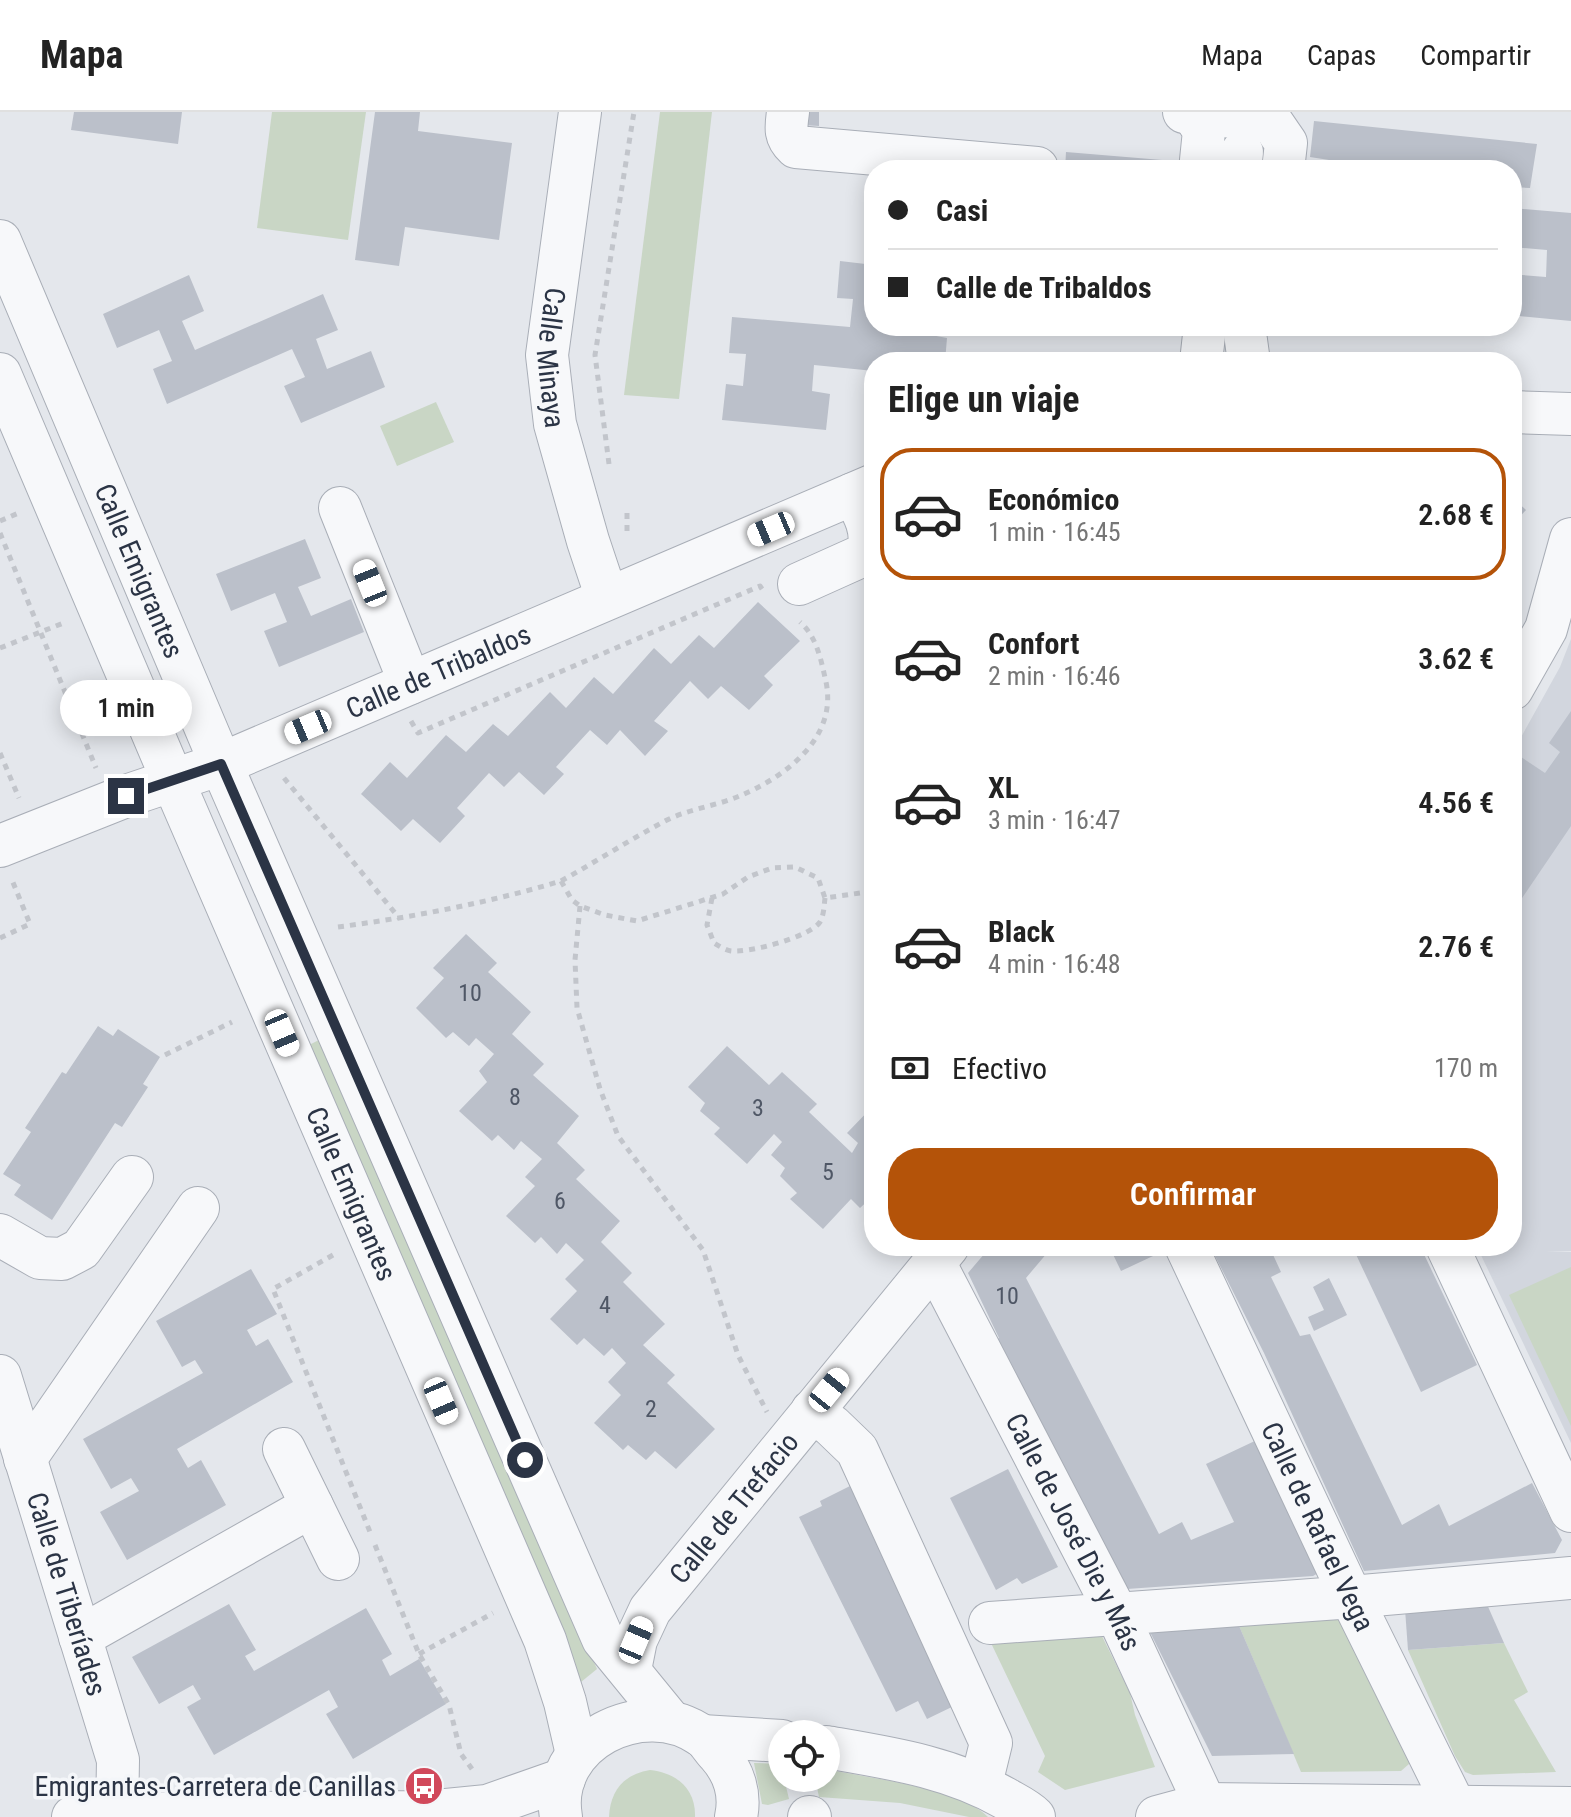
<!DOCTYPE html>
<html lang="es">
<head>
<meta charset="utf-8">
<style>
	:root { --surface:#fff; --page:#f6f6f6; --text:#222; --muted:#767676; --line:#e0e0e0; --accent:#b45309 }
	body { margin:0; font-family:"Roboto Condensed",sans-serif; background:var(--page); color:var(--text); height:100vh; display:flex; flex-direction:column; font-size:30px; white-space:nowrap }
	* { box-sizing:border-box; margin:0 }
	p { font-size:26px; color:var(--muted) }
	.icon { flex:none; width:44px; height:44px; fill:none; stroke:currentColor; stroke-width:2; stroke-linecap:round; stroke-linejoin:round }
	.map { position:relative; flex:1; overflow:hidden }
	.details { position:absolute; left:864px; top:240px; width:658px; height:904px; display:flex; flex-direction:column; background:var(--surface); border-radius:32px; box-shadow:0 4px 20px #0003 }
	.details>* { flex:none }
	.banner { position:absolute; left:864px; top:48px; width:658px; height:176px; border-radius:32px; box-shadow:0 4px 20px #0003; display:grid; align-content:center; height:176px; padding:0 24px; background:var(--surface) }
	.tools { position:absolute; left:768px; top:1608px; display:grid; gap:16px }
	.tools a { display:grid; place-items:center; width:72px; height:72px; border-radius:50%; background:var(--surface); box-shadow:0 4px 20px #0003; font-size:40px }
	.end { position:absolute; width:36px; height:36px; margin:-18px; border:10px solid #2b3445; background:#fff; box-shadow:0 0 0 4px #fff }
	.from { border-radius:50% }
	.bubble { position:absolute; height:56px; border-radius:28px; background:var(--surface); box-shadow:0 4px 20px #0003; font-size:26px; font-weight:600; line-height:56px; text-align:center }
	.car { position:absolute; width:24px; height:48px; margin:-24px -12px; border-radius:10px; box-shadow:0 0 6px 2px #0007; background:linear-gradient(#fff 24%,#345 0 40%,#fff 0 76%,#345 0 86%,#fff 0) }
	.banner b { display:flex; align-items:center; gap:28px; height:76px; font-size:30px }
	.banner b+b { border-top:2px solid var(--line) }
	.banner i { width:20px; height:20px; background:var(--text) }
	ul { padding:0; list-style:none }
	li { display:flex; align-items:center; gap:24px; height:132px; margin:0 16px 12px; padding:0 8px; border:4px solid transparent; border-radius:32px }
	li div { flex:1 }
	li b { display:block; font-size:30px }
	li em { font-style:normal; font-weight:600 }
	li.active { border-color:var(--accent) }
	li>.icon { width:72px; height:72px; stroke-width:1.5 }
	h2 { padding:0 24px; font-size:36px; line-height:96px }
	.pay { display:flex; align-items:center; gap:20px; height:88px; padding:0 24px; font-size:30px }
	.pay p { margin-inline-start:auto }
	.button { display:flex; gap:16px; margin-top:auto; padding:16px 24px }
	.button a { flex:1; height:92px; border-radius:32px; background:var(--accent); color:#fff; font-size:32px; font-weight:600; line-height:92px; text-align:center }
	header { display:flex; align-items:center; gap:48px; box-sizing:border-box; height:112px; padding:0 40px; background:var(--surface); border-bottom:2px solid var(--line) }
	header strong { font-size:38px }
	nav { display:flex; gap:44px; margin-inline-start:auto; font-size:28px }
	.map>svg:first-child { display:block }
	.built { fill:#d2d6de }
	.green { fill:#c9d6c5 }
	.building { fill:#bbc0ca }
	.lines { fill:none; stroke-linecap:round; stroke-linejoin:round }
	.minor-casing { stroke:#a9aeb7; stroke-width:44 }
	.path { stroke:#c2c5cb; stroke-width:5; stroke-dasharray:6 6; stroke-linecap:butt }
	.minor { stroke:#f7f8fa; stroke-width:42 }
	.route { stroke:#2b3445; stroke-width:10 }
	.labels { text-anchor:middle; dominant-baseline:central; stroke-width:7; stroke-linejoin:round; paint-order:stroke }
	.number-label { font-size:24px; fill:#4f5766 }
	.street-label { font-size:28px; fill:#2b3445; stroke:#f4f6f9 }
	.poi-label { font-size:28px; fill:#2b3445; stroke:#f4f6f9; text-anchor:end }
</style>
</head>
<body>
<header>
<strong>Mapa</strong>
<nav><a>Mapa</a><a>Capas</a><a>Compartir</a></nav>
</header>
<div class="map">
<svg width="1571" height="1705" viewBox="0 0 1571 1705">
	<rect width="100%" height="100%" fill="#e4e7ec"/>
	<polygon class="built" points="1571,527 1571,1139 1546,1139 1571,1140 1571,1331 1479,1139 1474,1139 1472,1134 1512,1134 1512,633 1520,627 1560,555"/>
	<g class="green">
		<polygon points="272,0 366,0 348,128 257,116"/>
		<polygon points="660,0 712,0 679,287 624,283"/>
		<polygon points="436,290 454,330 397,354 380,314"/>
		<polygon points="323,926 597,1557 581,1570 309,933"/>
		<polygon points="1571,1155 1571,1314 1509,1183"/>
		<polygon points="1341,1504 1409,1645 1409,1652 1401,1659 1301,1660 1237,1509"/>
		<polygon points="1101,1522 1130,1581 1135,1603 1155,1655 1065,1678 1038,1660 1045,1644 991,1531"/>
		<polygon points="1504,1531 1528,1580 1514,1588 1556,1660 1473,1663 1465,1660 1455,1644 1408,1538"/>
		<polygon points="754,1651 781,1652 782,1666 784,1666 789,1687 768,1693 762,1692"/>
		<path d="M826,1657c41,9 134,19 162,48h-19l-69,-14 -81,-6 -4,-19h11z"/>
		<path d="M650,1658c27,3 46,19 45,47h-86c1,-26 15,-43 41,-47z"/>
	</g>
	<g class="building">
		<polygon points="74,0 182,0 178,32 71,18"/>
		<polygon points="375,0 420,0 418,19 512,31 499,128 405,115 399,154 355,148"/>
		<polygon points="802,0 819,0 819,14 802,13"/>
		<polygon points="1314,9 1537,32 1530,76 1512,75 1512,58 1449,58 1450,54 1390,49 1389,58 1328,58 1329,48 1310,45"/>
		<polygon points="1066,40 1174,49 1173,58 1065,58"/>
		<polygon points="1512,96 1571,101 1571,209 1519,204 1522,163 1546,165 1547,138 1512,135"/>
		<polygon points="840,149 874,153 874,214 931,214 931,223 947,226 945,250 874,250 874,259 814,253 812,279 830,282 826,318 722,308 726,272 743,274 746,242 729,241 732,205 850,215 853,187 837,186"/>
		<polygon points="189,163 204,199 182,209 195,238 323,182 338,218 316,227 327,257 371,239 385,275 301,311 284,274 305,265 292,237 167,292 153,257 172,249 159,218 117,236 103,202"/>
		<polygon points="1512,385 1526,398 1512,413"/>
		<polygon points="305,427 321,466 298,475 311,504 351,487 364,520 279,555 264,519 287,510 275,481 231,499 216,462"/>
		<polygon points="758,490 800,529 764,564 773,573 749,598 721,574 708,587 690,569 654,609 668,619 645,644 620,618 607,633 590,618 556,655 564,662 544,683 519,660 504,675 489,661 457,696 465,704 440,731 413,707 401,719 361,682 390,650 407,666 446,623 466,640 493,612 508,624 550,580 566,596 594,565 613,582 654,536 671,552 699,523 714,536"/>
		<polygon points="1571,599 1571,714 1512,801 1512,652 1518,643 1545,661 1560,640 1549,631"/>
		<polygon points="466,822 497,851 488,860 531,900 512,922 544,952 533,963 579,1004 557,1031 585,1058 576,1067 620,1109 601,1130 632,1161 623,1170 665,1212 643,1233 675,1263 667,1271 715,1317 676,1357 655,1339 646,1348 628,1333 623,1338 594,1311 621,1283 608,1270 626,1251 612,1236 604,1244 584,1226 577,1233 550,1207 577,1179 565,1167 584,1148 566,1131 557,1142 541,1125 535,1131 506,1104 535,1074 525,1065 542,1047 521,1029 514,1038 498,1023 492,1029 459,999 487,970 479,959 494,942 476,926 469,934 453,920 446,926 416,896 444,866 433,856"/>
		<polygon points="98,914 113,924 118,917 160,945 143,972 148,975 122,1015 115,1011 52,1108 14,1083 21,1073 3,1062 31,1020 25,1016 62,960 66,962"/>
		<polygon points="727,934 769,973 782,960 817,992 809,1000 852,1041 858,1031 847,1021 874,993 874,1083 860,1096 851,1087 823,1117 790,1087 797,1081 780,1064 785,1056 771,1043 782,1030 774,1022 747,1052 714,1022 720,1016 700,999 705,991 688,975"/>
		<polygon points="991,1134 1053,1134 1026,1166 1159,1422 1182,1410 1191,1428 1234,1410 1206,1352 1259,1327 1322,1459 1313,1464 1127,1477 996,1228 999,1226 968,1161"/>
		<polygon points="1109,1134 1166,1134 1168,1137 1121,1159"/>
		<polygon points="1210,1134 1269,1134 1281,1160 1271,1165 1300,1224 1310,1222 1402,1413 1439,1392 1449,1414 1532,1371 1562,1428 1555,1441 1364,1459 1264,1241"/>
		<polygon points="1352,1134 1420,1134 1477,1253 1421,1280"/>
		<polygon points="251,1157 277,1202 247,1218 256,1234 268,1227 293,1270 177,1337 188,1356 201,1348 226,1393 127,1448 100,1400 139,1379 131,1366 111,1377 83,1327 203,1261 195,1248 182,1255 156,1209"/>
		<polygon points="1329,1166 1347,1203 1314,1219 1308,1205 1324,1198 1313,1175"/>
		<polygon points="1008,1357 1058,1455 1022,1472 1017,1466 996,1478 950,1386"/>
		<polygon points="850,1374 958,1592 927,1607 918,1589 896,1600 799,1405 822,1394 820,1389"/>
		<polygon points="1486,1490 1504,1531 1408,1538 1405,1497"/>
		<polygon points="229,1492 256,1538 245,1544 254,1559 366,1496 392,1542 382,1548 390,1564 419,1547 446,1592 353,1647 326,1602 338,1595 329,1578 214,1643 187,1595 201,1587 193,1573 159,1592 132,1545"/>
		<polygon points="1237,1509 1294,1642 1212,1644 1148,1516"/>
	</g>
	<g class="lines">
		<g class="minor-casing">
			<g id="minor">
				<path id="s1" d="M580,0l-33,243 8,69 33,117 19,57"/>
				<path d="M788,0c-2,15 -4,24 8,35l241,21"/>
				<polyline points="1184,0 1254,7 1273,12 1286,31 1283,58"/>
				<polyline points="1193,1 1204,19 1200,58"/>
				<polyline points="1240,58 1242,40"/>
				<path id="s2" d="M0,129l221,523 382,875 67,82"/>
				<polyline points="1244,214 1249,250"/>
				<polyline points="1201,250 1205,214"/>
				<path id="s3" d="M0,262l173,407 372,859 20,62 12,52"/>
				<polyline points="1512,300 1571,302"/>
				<polyline points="340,396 410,571"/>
				<path d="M799,472l69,-31c6,-22 -4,-40 -15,-59"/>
				<polyline points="1512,577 1546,517 1571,427"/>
				<path id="s4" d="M0,734l126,-50 95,-32 653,-279"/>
				<polyline points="0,1123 40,1146 62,1147 81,1137 132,1065"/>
				<path id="s5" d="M1186,1134l165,351 103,208"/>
				<polyline points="1447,1134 1571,1399"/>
				<path id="s6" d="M934,1150l183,352 88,190"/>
				<path id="s7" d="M0,1264l118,384 -1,55"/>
				<polyline points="812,1299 832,1314 857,1338 991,1631 981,1672"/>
				<polyline points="284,1337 312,1394"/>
				<polyline points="25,1347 198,1096"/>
				<polyline points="990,1511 1339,1486 1571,1466"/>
				<polyline points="80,1525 312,1394 338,1447"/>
				<path id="s8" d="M630,1558l6,-30 14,-30 298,-364"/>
				<polyline points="702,1624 782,1629"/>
				<path d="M826,1635c64,11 126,20 182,53 9,5 19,10 26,17"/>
				<polyline points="73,1705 89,1702 426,1700 487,1694 564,1667"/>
				<path d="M561,1705c-13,-75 82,-123 141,-81 6,4 11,13 16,18 16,18 23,40 18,63"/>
				<polyline points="809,1705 810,1705"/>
				<polyline points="1157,1705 1205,1692 1571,1696"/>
			</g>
		</g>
		<g class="path">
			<polyline points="609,352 595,243 634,0"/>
			<polyline points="627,401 627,420"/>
			<polyline points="0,409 21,400"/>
			<polyline points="0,421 96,656"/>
			<polyline points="0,536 66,510"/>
			<polyline points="411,609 418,621 760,474 762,477"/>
			<polyline points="0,641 19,686"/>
			<polyline points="284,666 400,807"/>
			<path d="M561,769c36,-20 70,-42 106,-61 22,-11 48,-14 70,-23 47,-19 101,-58 89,-115 -5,-22 -9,-45 -26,-60"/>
			<path d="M712,786l-5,27 7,18c5,3 11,7 17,8 18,2 79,-14 89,-29 4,-7 4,-16 5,-24"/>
			<polyline points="580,794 575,848 577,896 600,977 618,1024 703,1138 738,1243 767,1300"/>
			<path d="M338,815c75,-10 150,-24 223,-46l11,19 8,6 25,9 32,6 86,-27 25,-17 24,-9 23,-1 23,11 7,20 49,-7"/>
			<polyline points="0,826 30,812 12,768"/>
			<polyline points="165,943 232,910"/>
			<polyline points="333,1143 273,1177 370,1420"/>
			<polyline points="375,1433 419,1542 449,1593 461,1642 472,1657"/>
			<polyline points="419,1542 493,1501"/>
		</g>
		<use href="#minor" class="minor"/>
	</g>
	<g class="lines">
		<polyline class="route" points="126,684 221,652 525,1348"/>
	</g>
	<defs>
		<g id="bus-disc" transform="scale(2)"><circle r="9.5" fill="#d1495b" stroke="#f4f6f9"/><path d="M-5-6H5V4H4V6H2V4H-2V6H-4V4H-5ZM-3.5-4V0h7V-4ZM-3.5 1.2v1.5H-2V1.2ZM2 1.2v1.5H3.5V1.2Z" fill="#fff"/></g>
	</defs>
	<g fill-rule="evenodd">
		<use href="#bus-disc" x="424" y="1674"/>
	</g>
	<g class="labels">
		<g class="number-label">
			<text x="470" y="881">10</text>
			<text x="515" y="985">8</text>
			<text x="758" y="996">3</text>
			<text x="828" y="1060">5</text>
			<text x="560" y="1089">6</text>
			<text x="1007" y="1184">10</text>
			<text x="605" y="1193">4</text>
			<text x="651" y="1297">2</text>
		</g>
		<g class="street-label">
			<text stroke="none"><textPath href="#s1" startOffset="248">Calle Minaya</textPath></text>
			<text stroke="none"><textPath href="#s2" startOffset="358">Calle Emigrantes</textPath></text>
			<text stroke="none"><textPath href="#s4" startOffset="472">Calle de Tribaldos</textPath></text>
			<text stroke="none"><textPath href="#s3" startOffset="892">Calle Emigrantes</textPath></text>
			<text stroke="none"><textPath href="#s8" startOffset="196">Calle de Trefacio</textPath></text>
			<text stroke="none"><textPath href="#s5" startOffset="310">Calle de Rafael Vega</textPath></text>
			<text stroke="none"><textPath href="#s6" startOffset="304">Calle de José Die y Más</textPath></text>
			<text stroke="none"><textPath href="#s7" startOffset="228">Calle de Tiberíades</textPath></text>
		</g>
		<g class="poi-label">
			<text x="396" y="1674">Emigrantes-Carretera de Canillas</text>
		</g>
	</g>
</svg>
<div class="tools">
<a><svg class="icon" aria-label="locate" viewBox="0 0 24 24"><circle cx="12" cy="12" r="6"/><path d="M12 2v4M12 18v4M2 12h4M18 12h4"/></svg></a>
</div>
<i class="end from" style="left:525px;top:1348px"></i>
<i class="end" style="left:126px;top:684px"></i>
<div class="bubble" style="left:60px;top:568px;width:132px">1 min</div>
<i class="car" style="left:771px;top:417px;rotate:247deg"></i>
<i class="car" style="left:370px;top:471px;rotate:338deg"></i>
<i class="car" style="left:308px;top:615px;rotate:247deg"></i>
<i class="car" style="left:282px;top:921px;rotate:157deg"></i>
<i class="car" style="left:829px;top:1278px;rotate:39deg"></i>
<i class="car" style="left:441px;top:1289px;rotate:157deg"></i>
<i class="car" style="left:636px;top:1528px;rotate:23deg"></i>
<div class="banner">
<b><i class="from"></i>Casi</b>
<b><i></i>Calle de Tribaldos</b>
</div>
<section class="details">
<h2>Elige un viaje</h2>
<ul>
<li class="active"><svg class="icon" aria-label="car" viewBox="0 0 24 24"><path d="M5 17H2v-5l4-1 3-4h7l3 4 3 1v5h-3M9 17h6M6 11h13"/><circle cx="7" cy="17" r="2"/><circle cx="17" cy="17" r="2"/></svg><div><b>Económico</b><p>1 min · 16:45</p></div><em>2.68 €</em></li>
<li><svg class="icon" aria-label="car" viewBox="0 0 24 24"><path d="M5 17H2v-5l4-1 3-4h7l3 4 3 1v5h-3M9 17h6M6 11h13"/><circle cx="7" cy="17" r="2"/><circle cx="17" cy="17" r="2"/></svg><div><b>Confort</b><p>2 min · 16:46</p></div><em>3.62 €</em></li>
<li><svg class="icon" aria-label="car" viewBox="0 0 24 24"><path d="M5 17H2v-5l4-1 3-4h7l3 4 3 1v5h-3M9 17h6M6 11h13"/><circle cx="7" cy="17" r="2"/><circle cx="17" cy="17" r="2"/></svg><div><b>XL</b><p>3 min · 16:47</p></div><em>4.56 €</em></li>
<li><svg class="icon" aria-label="car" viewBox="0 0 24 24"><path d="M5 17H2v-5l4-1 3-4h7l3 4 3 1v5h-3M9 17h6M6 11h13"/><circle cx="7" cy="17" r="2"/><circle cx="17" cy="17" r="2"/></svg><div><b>Black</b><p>4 min · 16:48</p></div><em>2.76 €</em></li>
</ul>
<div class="pay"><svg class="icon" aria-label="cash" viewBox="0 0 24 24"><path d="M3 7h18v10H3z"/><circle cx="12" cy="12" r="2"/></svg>Efectivo<p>170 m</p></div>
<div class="button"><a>Confirmar</a></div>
</section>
</div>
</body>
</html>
